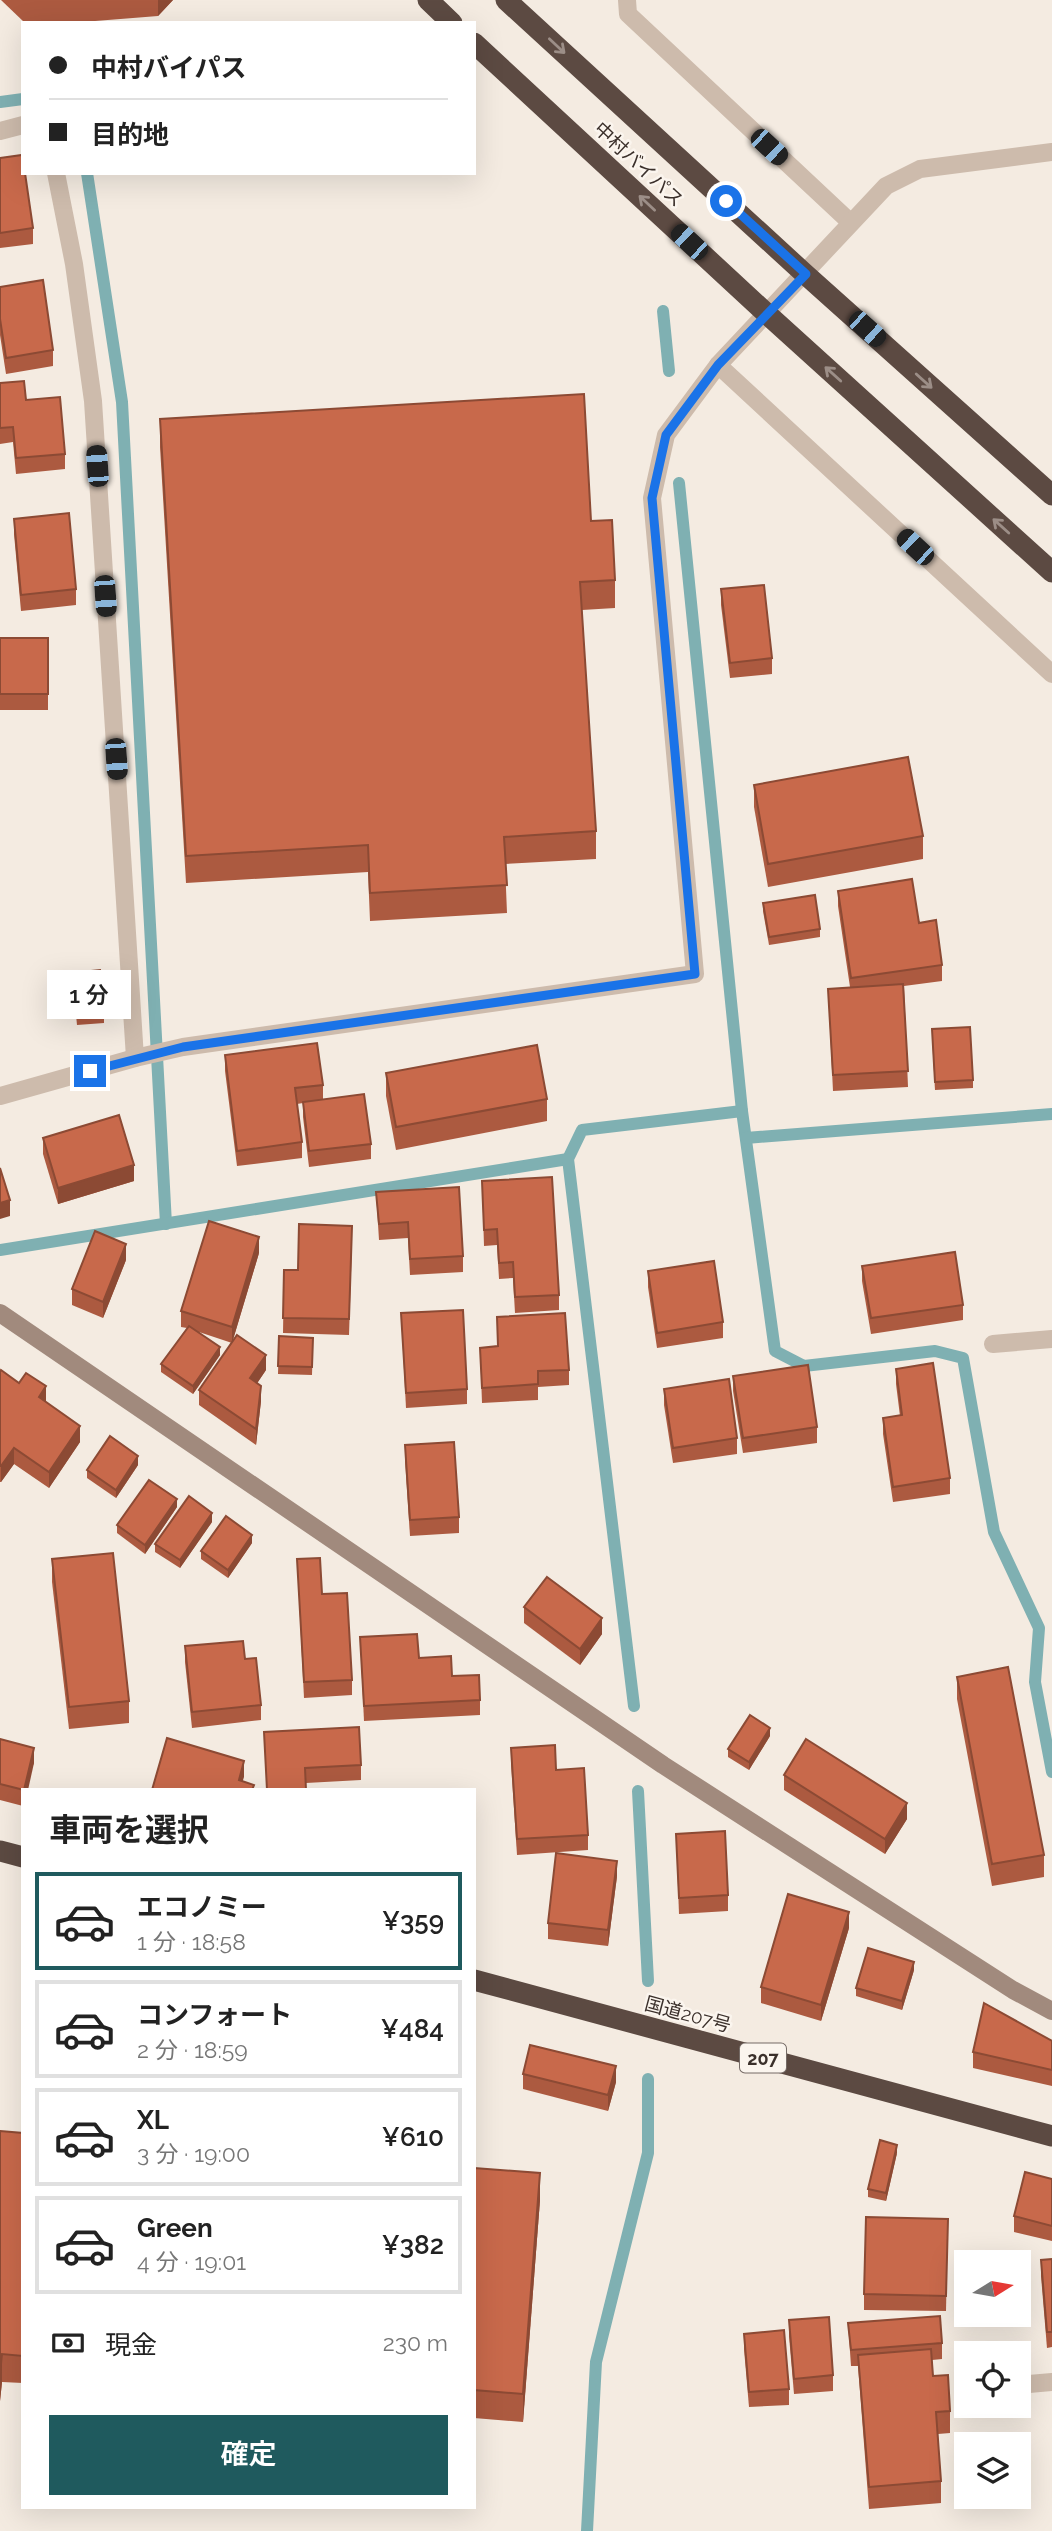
<!DOCTYPE html>
<html lang="ja">
<head>
<meta charset="utf-8">
<style>
	:root { --surface:#fff; --page:#f6f6f6; --text:#222; --muted:#767676; --line:#e0e0e0; --accent:#1f5a5e }
	body { margin:0; font-family:Raleway,"Noto Sans JP",sans-serif; background:var(--page); color:var(--text); height:100vh; display:flex; flex-direction:column; font-size:26px; white-space:nowrap }
	* { box-sizing:border-box; margin:0 }
	p { font-size:23px; color:var(--muted) }
	.icon { flex:none; width:38px; height:38px; fill:none; stroke:currentColor; stroke-width:2; stroke-linecap:round; stroke-linejoin:round }
	.map { position:relative; flex:1; overflow:hidden }
	.details { position:absolute; left:21px; top:1788px; width:455px; height:721px; display:flex; flex-direction:column; background:var(--surface); border-radius:0px; box-shadow:0 7px 28px #0002 }
	.details>* { flex:none }
	.guide { position:absolute; left:21px; top:21px; width:455px; height:154px; border-radius:0px; box-shadow:0 7px 28px #0002; display:grid; align-content:center; height:154px; padding:0 28px; background:var(--surface) }
	.needle { width:46px; rotate:79deg }
	.buttons { position:absolute; left:954px; top:2250px; display:grid; gap:14px }
	.buttons a { display:grid; place-items:center; width:77px; height:77px; border-radius:0px; background:var(--surface); box-shadow:0 7px 28px #0002; font-size:35px }
	.end { position:absolute; width:32px; height:32px; margin:-16px; border:9px solid #1a73e8; background:#fff; box-shadow:0 0 0 4px #fff }
	.from { border-radius:50% }
	.bubble { position:absolute; height:49px; border-radius:0px; background:var(--surface); box-shadow:0 7px 28px #0002; font-size:23px; font-weight:600; line-height:49px; text-align:center }
	.car { position:absolute; width:21px; height:42px; margin:-21px -10px; border-radius:9px; box-shadow:0 0 5px 2px #0007; background:linear-gradient(#222 24%,#8ab4d8 0 40%,#222 0 76%,#8ab4d8 0 86%,#222 0) }
	.guide b { display:flex; align-items:center; gap:24px; height:66px; font-size:26px }
	.guide b+b { border-top:2px solid var(--line) }
	.guide i { width:18px; height:18px; background:var(--text) }
	ul { padding:0; list-style:none }
	li { display:flex; align-items:center; gap:21px; height:98px; margin:0 14px 10px; padding:0 14px; border:4px solid var(--line); border-radius:0px }
	li div { flex:1 }
	li b { display:block; font-size:26px }
	li em { font-style:normal; font-weight:600 }
	li.current { border-color:var(--accent) }
	li>.icon { width:63px; height:63px; stroke-width:1.5 }
	h2 { padding:0 28px; font-size:32px; line-height:84px }
	.pay { display:flex; align-items:center; gap:18px; height:77px; padding:0 28px; font-size:26px }
	.pay p { margin-inline-start:auto }
	.cta { display:flex; gap:14px; margin-top:auto; padding:14px 28px }
	.cta a { flex:1; height:80px; border-radius:0px; background:var(--accent); color:#fff; font-size:28px; font-weight:600; line-height:80px; text-align:center }
	.map>svg:first-child { display:block }
	.lines { fill:none; stroke-linecap:round; stroke-linejoin:round }
	.stream { stroke:#7fb0b2; stroke-width:12 }
	.street { stroke:#cdbbac; stroke-width:18 }
	.secondary { stroke:#a18a7d; stroke-width:18 }
	.highway { stroke:#5c4a42; stroke-width:21 }
	.wall { fill:#ac5a40 }
	.shaded-wall { fill:#8c4a34 }
	.building { fill:#c8694b; stroke:#8c4a34; stroke-width:2 }
	.oneway { stroke:#9c8e87 }
	.route { stroke:#1a73e8; stroke-width:9 }
	.labels { text-anchor:middle; dominant-baseline:central; stroke-width:5; stroke-linejoin:round; paint-order:stroke }
	.shield { fill:#fbf5ee; stroke:#756b66; stroke-width:2 }
	.shield-label { font-size:18px; font-weight:bold; fill:#3b302b }
	.street-label { font-size:19px; fill:#3b302b; stroke:#fbf5ee }
</style>
</head>
<body>
<div class="map">
<svg width="1052" height="2531" viewBox="0 0 1052 2531">
	<rect width="100%" height="100%" fill="#f4ebe1"/>
	<g class="lines">
		<g class="stream">
			<polyline points="0,102 23,99"/>
			<polyline points="87,173 122,402 166,1224"/>
			<polyline points="663,311 669,371"/>
			<polyline points="679,483 742,1111 775,1351 804,1366 935,1351 963,1358 994,1532 1039,1628 1035,1682 1052,1772"/>
			<polyline points="746,1138 1052,1114"/>
			<polyline points="0,1250 568,1159"/>
			<polyline points="634,1706 568,1159 582,1130 742,1111"/>
			<polyline points="638,1791 648,1981"/>
			<polyline points="587,2531 596,2362 648,2153 648,2079"/>
		</g>
		<g class="street">
			<polyline points="627,0 628,14 850,222"/>
			<polyline points="0,131 23,125"/>
			<polyline points="56,173 74,264 93,401 135,1058"/>
			<polyline points="718,365 1052,674"/>
			<polyline points="0,1096 135,1058 183,1047 695,974 652,498 666,435 718,365 886,186 920,169 1052,152"/>
			<polyline points="993,1344 1052,1339"/>
			<polyline points="1029,2384 1052,2382"/>
		</g>
		<polyline class="secondary" points="0,1313 663,1765 1013,1990 1052,2011"/>
		<g class="highway">
			<polyline points="428,0 452,23"/>
			<polyline points="506,0 805,274 1052,495"/>
			<polyline points="474,43 767,314 1052,572"/>
			<polyline points="0,1851 23,1857"/>
			<polyline points="474,1980 1052,2136"/>
		</g>
	</g>
	<g class="wall">
		<polygon points="1,0 173,0 158,16 70,23 25,23"/>
		<polygon points="0,158 33,228 33,244 0,248"/>
		<polygon points="0,287 53,350 53,366 6,374 0,335"/>
		<polygon points="0,383 26,400 65,454 65,469 16,474 13,442 0,444"/>
		<polygon points="160,419 591,521 615,580 615,608 582,610 596,831 596,859 505,864 507,913 370,921 368,872 186,883 160,447"/>
		<polygon points="14,519 76,589 76,605 21,611 14,534"/>
		<polygon points="721,589 772,658 772,674 730,678 721,605"/>
		<rect x="0" y="638" width="48" height="72"/>
		<polygon points="754,785 923,836 923,859 768,887 754,807"/>
		<polygon points="838,891 919,923 942,965 942,981 904,986 908,1087 833,1091 828,989 850,987 838,906"/>
		<polygon points="763,903 820,929 820,937 769,945 763,911"/>
		<polygon points="72,973 104,1014 104,1023 77,1025"/>
		<polygon points="932,1037 973,1080 973,1088 935,1090"/>
		<polygon points="225,1055 323,1085 323,1099 371,1144 371,1159 309,1167 303,1117 303,1103 297,1104 302,1142 302,1158 237,1166 225,1071"/>
		<polygon points="386,1073 547,1099 547,1121 396,1150 386,1096"/>
		<polygon points="43,1138 134,1181 58,1204 43,1154"/>
		<polygon points="482,1181 559,1295 559,1310 515,1313 513,1278 499,1279 497,1245 484,1246"/>
		<polygon points="376,1192 463,1256 463,1272 410,1275 408,1238 379,1240"/>
		<polygon points="352,1242 349,1335 283,1333 284,1270 298,1270"/>
		<polygon points="259,1253 232,1343 199,1332 220,1355 193,1394 161,1372 161,1364 187,1328 181,1327 181,1311"/>
		<polygon points="126,1260 103,1318 72,1305 72,1289"/>
		<polygon points="862,1266 963,1305 963,1320 871,1334 862,1281"/>
		<polygon points="648,1271 723,1322 723,1338 657,1348 648,1287"/>
		<polygon points="401,1313 467,1389 467,1404 406,1408"/>
		<polygon points="497,1317 569,1370 569,1385 538,1387 538,1400 482,1403 480,1348 498,1346"/>
		<polygon points="279,1336 313,1338 312,1375 278,1374"/>
		<polygon points="896,1369 950,1478 950,1494 893,1502 883,1434 883,1418 900,1416 896,1384"/>
		<polygon points="266,1370 257,1383 261,1401 256,1445 199,1405 199,1390"/>
		<polygon points="0,1372 46,1402 80,1442 49,1488 14,1464 1,1482 0,1482"/>
		<polygon points="733,1376 817,1427 817,1443 743,1453 733,1391"/>
		<polygon points="664,1389 737,1438 737,1454 673,1463 664,1405"/>
		<polygon points="405,1445 459,1517 459,1533 410,1536 405,1461"/>
		<polygon points="138,1465 116,1498 87,1478 87,1470"/>
		<polygon points="177,1507 145,1554 117,1533 117,1525"/>
		<polygon points="212,1522 180,1568 155,1552 155,1544"/>
		<polygon points="252,1543 228,1578 201,1559 201,1551"/>
		<polygon points="52,1559 129,1701 129,1723 69,1729 52,1582"/>
		<polygon points="297,1559 322,1594 352,1680 352,1695 304,1698"/>
		<polygon points="524,1607 602,1634 580,1665 524,1623"/>
		<polygon points="360,1637 419,1658 452,1676 480,1700 480,1715 364,1721"/>
		<polygon points="185,1646 245,1659 261,1705 261,1720 192,1728 185,1662"/>
		<polygon points="957,1677 1044,1855 1044,1877 992,1886 957,1699"/>
		<polygon points="264,1732 361,1765 361,1780 306,1783 306,1790 267,1790"/>
		<polygon points="770,1736 749,1770 728,1757 728,1749"/>
		<polygon points="0,1739 34,1763 23,1790 23,1806 0,1800"/>
		<polygon points="511,1748 588,1835 588,1850 517,1855 511,1763"/>
		<polygon points="784,1775 907,1819 885,1854 784,1790"/>
		<polygon points="676,1834 728,1895 728,1911 679,1914"/>
		<polygon points="617,1876 608,1946 548,1939 548,1923"/>
		<polygon points="849,1928 821,2021 761,2003 761,1987"/>
		<polygon points="914,1970 902,2010 856,1996 856,1988"/>
		<polygon points="1052,2041 1052,2086 973,2068 973,2052"/>
		<polygon points="523,2074 616,2082 608,2111 523,2089"/>
		<polygon points="0,2131 23,2133 23,2383 2,2382 0,2401"/>
		<polygon points="897,2153 886,2201 868,2197 868,2189"/>
		<polygon points="474,2168 540,2200 523,2422 474,2418"/>
		<polygon points="1052,2179 1052,2241 1014,2232 1014,2216"/>
		<polygon points="948,2219 946,2311 864,2310 864,2294"/>
		<polygon points="1052,2259 1052,2347 1047,2348 1041,2276 1041,2260"/>
		<polygon points="789,2320 833,2375 833,2391 794,2394 789,2336"/>
		<polygon points="848,2323 942,2343 942,2359 932,2360 933,2376 950,2411 950,2433 938,2434 941,2481 941,2503 869,2509 858,2366 851,2366"/>
		<polygon points="744,2334 789,2389 789,2405 749,2407 744,2349"/>
	</g>
	<g class="shaded-wall">
		<polygon points="158,0 173,0 158,16"/>
		<polygon points="134,1165 134,1181 58,1204 58,1188"/>
		<polygon points="10,1200 10,1216 0,1219 0,1203"/>
		<polygon points="259,1237 259,1253 232,1343 232,1327"/>
		<polygon points="126,1244 126,1260 103,1318 103,1302"/>
		<polygon points="220,1347 220,1355 193,1394 193,1386"/>
		<polygon points="266,1355 266,1370 250,1394 250,1378"/>
		<polygon points="46,1386 46,1402 39,1397"/>
		<polygon points="261,1386 261,1401 256,1445 256,1429"/>
		<polygon points="80,1426 80,1442 49,1488 49,1472"/>
		<polygon points="14,1448 14,1464 1,1482 1,1466"/>
		<polygon points="138,1456 138,1465 116,1498 116,1490"/>
		<polygon points="177,1499 177,1507 145,1554 145,1545"/>
		<polygon points="212,1513 212,1522 180,1568 180,1560"/>
		<polygon points="252,1535 252,1543 228,1578 228,1570"/>
		<polygon points="602,1618 602,1634 580,1665 580,1649"/>
		<polygon points="770,1728 770,1736 749,1770 749,1762"/>
		<polygon points="34,1748 34,1763 28,1790 24,1790"/>
		<polygon points="244,1761 244,1777 240,1790 239,1780"/>
		<polygon points="907,1803 907,1819 885,1854 885,1839"/>
		<polygon points="617,1861 617,1876 608,1946 608,1930"/>
		<polygon points="849,1912 849,1928 821,2021 821,2005"/>
		<polygon points="914,1962 914,1970 902,2010 902,2001"/>
		<polygon points="616,2066 616,2082 608,2111 608,2095"/>
		<polygon points="897,2145 897,2153 886,2201 886,2193"/>
		<polygon points="540,2173 540,2200 523,2422 523,2394"/>
		<polygon points="2,2354 2,2382 0,2401 0,2374"/>
	</g>
	<g class="building">
		<polygon points="22,155 23,173 25,173 33,228 0,233 0,158"/>
		<polygon points="43,280 53,350 6,358 0,319 0,287"/>
		<polygon points="24,381 26,400 60,397 65,454 16,458 13,427 0,428 0,383"/>
		<polygon points="584,394 591,521 612,520 615,580 580,582 596,831 504,837 507,885 370,893 368,845 186,856 160,419"/>
		<polygon points="69,513 76,589 21,595 14,519"/>
		<polygon points="764,585 772,658 730,663 721,589"/>
		<rect x="0" y="638" width="48" height="56"/>
		<polygon points="908,757 923,836 768,864 754,785"/>
		<polygon points="912,879 919,923 936,920 942,965 851,978 838,891"/>
		<polygon points="815,895 820,929 769,937 763,903"/>
		<polygon points="100,970 104,1014 77,1017 72,973"/>
		<polygon points="903,984 908,1071 833,1075 828,989"/>
		<polygon points="970,1027 973,1080 935,1082 932,1029"/>
		<polygon points="317,1043 323,1085 295,1088 302,1142 237,1151 225,1055"/>
		<polygon points="537,1045 547,1099 396,1127 386,1073"/>
		<polygon points="364,1094 371,1144 309,1151 303,1102"/>
		<polygon points="119,1115 134,1165 58,1188 43,1138"/>
		<polygon points="0,1168 10,1200 0,1203"/>
		<polygon points="552,1177 559,1295 515,1297 513,1262 499,1263 497,1229 484,1230 482,1181"/>
		<polygon points="459,1187 463,1256 410,1259 408,1222 379,1224 376,1192"/>
		<polygon points="209,1221 259,1237 232,1327 181,1311"/>
		<polygon points="299,1224 352,1226 349,1319 283,1318 284,1270 298,1270"/>
		<polygon points="95,1231 126,1244 103,1302 72,1289"/>
		<polygon points="955,1252 963,1305 871,1318 862,1266"/>
		<polygon points="714,1261 723,1322 657,1333 648,1271"/>
		<polygon points="463,1310 467,1389 406,1393 401,1313"/>
		<polygon points="565,1313 569,1370 538,1371 538,1384 482,1388 480,1348 498,1346 497,1317"/>
		<polygon points="189,1326 220,1347 193,1386 161,1364"/>
		<polygon points="237,1335 266,1355 250,1378 261,1386 256,1429 199,1390"/>
		<polygon points="279,1336 313,1338 312,1367 278,1366"/>
		<polygon points="933,1363 950,1478 893,1487 883,1418 902,1415 896,1369"/>
		<polygon points="808,1365 817,1427 743,1438 733,1376"/>
		<polygon points="1,1370 19,1383 26,1373 46,1386 39,1397 80,1426 49,1472 14,1448 1,1466 0,1466 0,1372"/>
		<polygon points="729,1379 737,1438 673,1448 664,1389"/>
		<polygon points="110,1436 138,1456 116,1490 87,1470"/>
		<polygon points="454,1442 459,1517 410,1520 405,1445"/>
		<polygon points="149,1480 177,1499 145,1545 117,1525"/>
		<polygon points="189,1496 212,1513 180,1560 155,1544"/>
		<polygon points="226,1516 252,1535 228,1570 201,1551"/>
		<polygon points="113,1553 129,1701 69,1707 52,1559"/>
		<polygon points="320,1558 322,1594 347,1593 352,1680 304,1682 297,1559"/>
		<polygon points="547,1577 602,1618 580,1649 524,1607"/>
		<polygon points="417,1634 419,1658 451,1656 452,1676 479,1675 480,1700 364,1706 360,1637"/>
		<polygon points="243,1641 245,1659 256,1658 261,1705 192,1712 185,1646"/>
		<polygon points="1008,1667 1044,1855 992,1864 957,1677"/>
		<polygon points="750,1715 770,1728 749,1762 728,1749"/>
		<polygon points="359,1727 361,1765 305,1768 306,1790 267,1790 264,1732"/>
		<polygon points="167,1738 244,1761 239,1780 254,1785 252,1790 152,1790"/>
		<polygon points="0,1739 34,1748 24,1790 0,1784"/>
		<polygon points="806,1739 907,1803 885,1839 784,1775"/>
		<polygon points="555,1745 556,1770 584,1768 588,1835 517,1839 511,1748"/>
		<polygon points="725,1831 728,1895 679,1898 676,1834"/>
		<polygon points="556,1853 617,1861 608,1930 548,1923"/>
		<polygon points="788,1894 849,1912 821,2005 761,1987"/>
		<polygon points="868,1948 914,1962 902,2001 856,1988"/>
		<polygon points="984,2003 1052,2041 1052,2070 973,2052"/>
		<polygon points="530,2045 616,2066 608,2095 523,2074"/>
		<polygon points="0,2131 23,2133 23,2356 2,2354 0,2374"/>
		<polygon points="880,2140 897,2145 886,2193 868,2189"/>
		<polygon points="474,2168 540,2173 523,2394 474,2390"/>
		<polygon points="1025,2172 1052,2179 1052,2226 1014,2216"/>
		<polygon points="866,2217 948,2219 946,2296 864,2294"/>
		<polygon points="1052,2259 1052,2332 1047,2332 1041,2260"/>
		<polygon points="940,2316 942,2343 851,2350 848,2323"/>
		<polygon points="829,2317 833,2375 794,2379 789,2320"/>
		<polygon points="784,2330 789,2389 749,2392 744,2334"/>
		<polygon points="931,2349 933,2376 948,2375 950,2411 936,2412 941,2481 869,2487 858,2355"/>
	</g>
	<defs><path id="oneway-shaft" d="M-6 0H5M1.5-3L5.5 0L1.5 3" fill="none" stroke-width="1.6" stroke-linecap="round" stroke-linejoin="round" transform="scale(1.75)"/></defs>
	<g class="oneway">
		<use href="#oneway-shaft" transform="translate(557 46) rotate(43)"/>
		<use href="#oneway-shaft" transform="translate(647 203) rotate(-137)"/>
		<use href="#oneway-shaft" transform="translate(833 374) rotate(-138)"/>
		<use href="#oneway-shaft" transform="translate(924 381) rotate(42)"/>
		<use href="#oneway-shaft" transform="translate(1001 526) rotate(-138)"/>
	</g>
	<g class="lines">
		<polyline class="route" points="90,1071 183,1047 695,974 652,498 666,435 718,365 806,274 726,201"/>
	</g>
	<g class="labels">
		<rect class="shield" x="740" y="2043.5" width="46" height="29" rx="5"/>
		<g class="shield-label">
			<text x="763" y="2058">207</text>
		</g>
		<g class="street-label">
			<text transform="translate(639 164) rotate(43)">中村バイパス</text>
			<text transform="translate(688 2014) rotate(15)">国道207号</text>
		</g>
	</g>
</svg>
<div class="buttons">
<a><svg class="needle" viewBox="-14 -14 28 28"><path d="M0-13l5 13h-10z" fill="#e53935"/><path d="M0 13l5-13h-10z" fill="#767676"/></svg></a>
<a><svg class="icon" aria-label="locate" viewBox="0 0 24 24"><circle cx="12" cy="12" r="6"/><path d="M12 2v4M12 18v4M2 12h4M18 12h4"/></svg></a>
<a><svg class="icon" aria-label="layers" viewBox="0 0 24 24"><path d="M12 4l9 5-9 5-9-5zM3 14l9 5 9-5"/></svg></a>
</div>
<i class="end from" style="left:726px;top:201px"></i>
<i class="end" style="left:90px;top:1071px"></i>
<div class="bubble" style="left:47px;top:970px;width:84px">1 分</div>
<i class="car" style="left:769px;top:147px;rotate:133deg"></i>
<i class="car" style="left:689px;top:242px;rotate:313deg"></i>
<i class="car" style="left:867px;top:329px;rotate:132deg"></i>
<i class="car" style="left:97px;top:466px;rotate:356deg"></i>
<i class="car" style="left:915px;top:547px;rotate:313deg"></i>
<i class="car" style="left:105px;top:596px;rotate:176deg"></i>
<i class="car" style="left:116px;top:759px;rotate:176deg"></i>
<div class="guide">
<b><i class="from"></i>中村バイパス</b>
<b><i></i>目的地</b>
</div>
<section class="details">
<h2>車両を選択</h2>
<ul>
<li class="current"><svg class="icon" aria-label="car" viewBox="0 0 24 24"><path d="M5 17H2v-5l4-1 3-4h7l3 4 3 1v5h-3M9 17h6M6 11h13"/><circle cx="7" cy="17" r="2"/><circle cx="17" cy="17" r="2"/></svg><div><b>エコノミー</b><p>1 分 · 18:58</p></div><em>¥359</em></li>
<li><svg class="icon" aria-label="car" viewBox="0 0 24 24"><path d="M5 17H2v-5l4-1 3-4h7l3 4 3 1v5h-3M9 17h6M6 11h13"/><circle cx="7" cy="17" r="2"/><circle cx="17" cy="17" r="2"/></svg><div><b>コンフォート</b><p>2 分 · 18:59</p></div><em>¥484</em></li>
<li><svg class="icon" aria-label="car" viewBox="0 0 24 24"><path d="M5 17H2v-5l4-1 3-4h7l3 4 3 1v5h-3M9 17h6M6 11h13"/><circle cx="7" cy="17" r="2"/><circle cx="17" cy="17" r="2"/></svg><div><b>XL</b><p>3 分 · 19:00</p></div><em>¥610</em></li>
<li><svg class="icon" aria-label="car" viewBox="0 0 24 24"><path d="M5 17H2v-5l4-1 3-4h7l3 4 3 1v5h-3M9 17h6M6 11h13"/><circle cx="7" cy="17" r="2"/><circle cx="17" cy="17" r="2"/></svg><div><b>Green</b><p>4 分 · 19:01</p></div><em>¥382</em></li>
</ul>
<div class="pay"><svg class="icon" aria-label="cash" viewBox="0 0 24 24"><path d="M3 7h18v10H3z"/><circle cx="12" cy="12" r="2"/></svg>現金<p>230 m</p></div>
<div class="cta"><a>確定</a></div>
</section>
</div>
</body>
</html>
